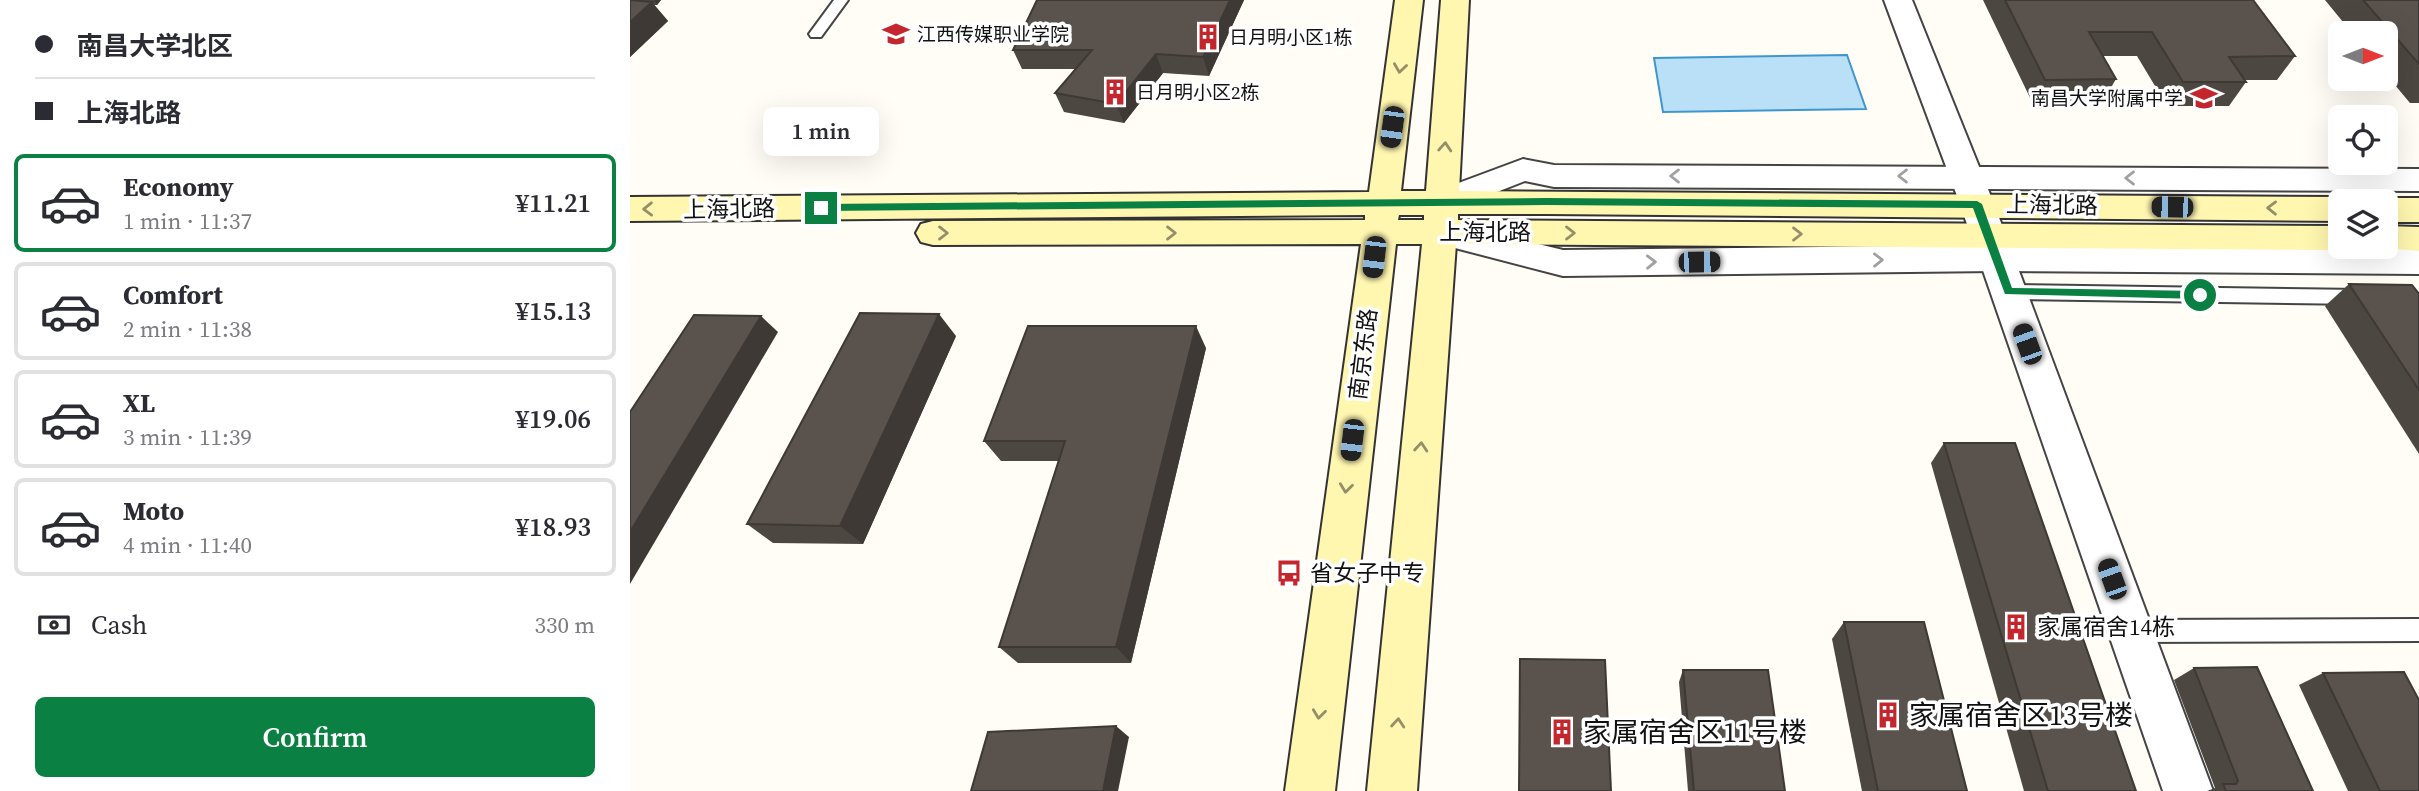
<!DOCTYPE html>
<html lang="en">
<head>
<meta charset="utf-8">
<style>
	:root { --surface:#fff; --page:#f2f2f3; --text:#2b2b33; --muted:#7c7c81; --line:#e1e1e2; --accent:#0b8043 }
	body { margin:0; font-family:"Source Serif 4","Noto Sans SC",serif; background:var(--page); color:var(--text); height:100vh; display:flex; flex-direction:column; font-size:26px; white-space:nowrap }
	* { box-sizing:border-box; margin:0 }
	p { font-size:23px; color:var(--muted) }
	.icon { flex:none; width:38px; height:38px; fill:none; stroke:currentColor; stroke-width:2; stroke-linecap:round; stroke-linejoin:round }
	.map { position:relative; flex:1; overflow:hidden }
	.drawer { display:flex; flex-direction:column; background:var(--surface); width:630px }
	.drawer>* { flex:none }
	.guide { display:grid; align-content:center; height:154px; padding:0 35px; background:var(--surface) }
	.needle { width:46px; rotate:90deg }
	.buttons { position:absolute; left:1698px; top:21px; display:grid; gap:14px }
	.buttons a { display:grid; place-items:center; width:70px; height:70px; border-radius:10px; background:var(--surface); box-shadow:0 7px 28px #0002; font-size:35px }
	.end { position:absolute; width:32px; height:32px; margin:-16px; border:9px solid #0b8043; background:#fff; box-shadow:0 0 0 4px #fff }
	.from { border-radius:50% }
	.bubble { position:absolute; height:49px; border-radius:10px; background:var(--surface); box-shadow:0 7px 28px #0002; font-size:23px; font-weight:600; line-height:49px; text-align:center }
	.car { position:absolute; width:21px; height:42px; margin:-21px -10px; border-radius:9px; box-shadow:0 0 5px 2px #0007; background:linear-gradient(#222 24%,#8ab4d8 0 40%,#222 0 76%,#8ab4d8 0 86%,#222 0) }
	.guide b { display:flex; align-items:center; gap:24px; height:66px; font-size:26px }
	.guide b+b { border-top:2px solid var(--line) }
	.guide i { width:18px; height:18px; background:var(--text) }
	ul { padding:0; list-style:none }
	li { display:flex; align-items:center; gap:21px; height:98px; margin:0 14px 10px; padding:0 21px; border:4px solid var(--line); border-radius:10px }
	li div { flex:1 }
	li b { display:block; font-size:26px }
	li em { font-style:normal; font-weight:600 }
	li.current { border-color:var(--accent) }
	li>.icon { width:63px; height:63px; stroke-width:1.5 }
	.pay { display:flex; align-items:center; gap:18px; height:77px; padding:0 35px; font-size:26px }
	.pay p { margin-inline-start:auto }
	.action { display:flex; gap:14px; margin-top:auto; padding:14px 35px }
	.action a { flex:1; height:80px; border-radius:10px; background:var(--accent); color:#fff; font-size:28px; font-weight:600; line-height:80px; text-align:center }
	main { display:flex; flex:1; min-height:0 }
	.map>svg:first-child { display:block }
	.water { fill:#b9e0f7; stroke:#3f96cf; stroke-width:2 }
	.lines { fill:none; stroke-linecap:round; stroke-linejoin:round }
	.service-casing { stroke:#444; stroke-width:4 }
	.minor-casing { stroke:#444; stroke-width:4 }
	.tertiary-casing { stroke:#444; stroke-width:4 }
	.secondary-casing { stroke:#333; stroke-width:4 }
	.service { fill:#fff; fill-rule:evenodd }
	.minor { fill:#fff; fill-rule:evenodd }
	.tertiary { fill:#fff; fill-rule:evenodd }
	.secondary { fill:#fff6b0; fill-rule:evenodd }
	.wall { fill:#4d4742 }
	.shaded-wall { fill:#3f3936 }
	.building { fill:#5a524d; stroke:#3f3936; stroke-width:2 }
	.oneway { stroke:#948f68 }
	.oneway2 { stroke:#a0a0a0 }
	.route { fill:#0b8043 }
	.labels { text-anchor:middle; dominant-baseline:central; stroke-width:7; stroke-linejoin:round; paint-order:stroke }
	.far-poi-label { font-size:19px; fill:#111; stroke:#fff; text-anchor:start }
	.street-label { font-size:23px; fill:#111; stroke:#fff }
	.poi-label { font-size:23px; fill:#111; stroke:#fff; text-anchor:start }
	.near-poi-label { font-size:28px; fill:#111; stroke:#fff; text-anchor:start }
</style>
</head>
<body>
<main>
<section class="drawer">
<div class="guide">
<b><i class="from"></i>南昌大学北区</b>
<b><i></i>上海北路</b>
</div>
<ul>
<li class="current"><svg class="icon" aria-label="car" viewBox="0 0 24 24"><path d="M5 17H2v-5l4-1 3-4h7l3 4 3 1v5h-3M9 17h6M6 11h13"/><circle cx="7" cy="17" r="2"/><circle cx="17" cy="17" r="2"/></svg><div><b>Economy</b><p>1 min · 11:37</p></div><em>¥11.21</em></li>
<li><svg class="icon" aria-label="car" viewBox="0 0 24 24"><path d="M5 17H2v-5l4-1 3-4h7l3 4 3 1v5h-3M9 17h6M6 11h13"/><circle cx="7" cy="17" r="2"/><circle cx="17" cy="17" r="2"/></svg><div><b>Comfort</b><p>2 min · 11:38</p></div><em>¥15.13</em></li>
<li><svg class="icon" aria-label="car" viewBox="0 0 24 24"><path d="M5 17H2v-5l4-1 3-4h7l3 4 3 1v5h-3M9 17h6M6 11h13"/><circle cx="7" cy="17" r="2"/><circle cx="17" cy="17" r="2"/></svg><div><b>XL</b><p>3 min · 11:39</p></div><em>¥19.06</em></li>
<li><svg class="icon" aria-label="car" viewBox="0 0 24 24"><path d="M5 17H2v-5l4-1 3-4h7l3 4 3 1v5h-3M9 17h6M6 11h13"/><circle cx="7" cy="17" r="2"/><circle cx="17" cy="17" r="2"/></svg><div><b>Moto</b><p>4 min · 11:40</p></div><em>¥18.93</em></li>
</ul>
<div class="pay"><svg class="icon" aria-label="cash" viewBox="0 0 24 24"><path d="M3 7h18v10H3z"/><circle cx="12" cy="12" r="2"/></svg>Cash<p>330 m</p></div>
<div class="action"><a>Confirm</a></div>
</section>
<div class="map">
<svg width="1789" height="791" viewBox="0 0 1789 791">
	<rect width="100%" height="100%" fill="#fffdf5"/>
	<polygon class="water" points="1217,55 1236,109 1033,112 1024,58"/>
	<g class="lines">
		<g class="service-casing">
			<g id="service">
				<polygon points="204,0 218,0 191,37 181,37 179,34"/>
				<polygon points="1378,285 1731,290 1740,297 1731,304 1378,299 1369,292"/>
				<polygon points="1789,619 1789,641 1501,642 1493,639 1490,631 1493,623 1501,620"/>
			</g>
		</g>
		<g class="minor-casing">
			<polygon id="minor" points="1254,0 1282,0 1364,204 1583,791 1533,791 1330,204"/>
		</g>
		<g class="tertiary-casing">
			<g id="tertiary">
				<polygon points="893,159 924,165 1789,169 1789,191 924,187 895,181 811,214 799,210 794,202 799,194"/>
				<polygon points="810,220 933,250 1366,245 1789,248 1789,274 1366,271 933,276 798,241 793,232 798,223"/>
			</g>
		</g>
		<g class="secondary-casing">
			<g id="secondary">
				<path d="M765,0h28l-22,191h25l15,-191h28l-10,191 881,6 12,4h-12v20l-794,-7h-88v6l882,6v21h12l-12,3 -884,-6 -39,547h-50l55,-547h-26l-61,547h-50l76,-547 -428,1 -12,-3 -5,-9 5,-9 12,-3 432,-1v-5l-735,6v-24l739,-5zM769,215h25v5h-26z"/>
				<polygon points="1755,198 1789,198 1789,222 1755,222 1755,201 1745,201"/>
				<polygon points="1755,226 1789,227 1789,251 1743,247 1755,247"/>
			</g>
		</g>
		<use href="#service" class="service"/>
		<use href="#minor" class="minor"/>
		<use href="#tertiary" class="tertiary"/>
		<use href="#secondary" class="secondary"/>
	</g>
	<g class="wall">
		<polygon points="0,0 31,0 27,5 24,5 38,21 0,57"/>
		<polygon points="614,0 579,76 533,73 494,123 434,112 425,93 445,69 392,69 383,50"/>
		<polygon points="1353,0 1623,0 1665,56 1647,80 1615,80 1616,82 1599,106 1537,106 1507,56 1473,56 1486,79 1472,103 1403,104"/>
		<polygon points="1695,0 1789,0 1789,103 1780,103 1755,73 1755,33 1722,33"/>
		<polygon points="1719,284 1789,294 1789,454 1695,306"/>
		<polygon points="326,336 233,544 143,543 117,524"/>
		<polygon points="576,348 501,663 388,663 369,647 429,461 371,461 354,441"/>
		<polygon points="1314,443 1506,791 1394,791 1301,463"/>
		<polygon points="1214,622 1337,791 1232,791 1202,639"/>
		<polygon points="1564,668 1683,791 1577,791 1585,788 1544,680"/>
		<polygon points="1053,670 1155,791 1058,791 1049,682"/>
		<polygon points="1693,673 1789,791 1718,791 1669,685"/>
	</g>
	<g class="shaded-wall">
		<polygon points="24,0 31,0 27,5"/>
		<polygon points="600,0 614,0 579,76 573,57"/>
		<polygon points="22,2 38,21 0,57 0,22"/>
		<polygon points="526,54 533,73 494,123 486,104"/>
		<polygon points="309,314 326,336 233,544 210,526"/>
		<polygon points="131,316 148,332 0,584 0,532"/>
		<polygon points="566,326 576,348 501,663 486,647"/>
		<polygon points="486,726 499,737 488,791 473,791"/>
	</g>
	<g class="building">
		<polygon points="0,0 22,2 0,22"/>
		<polygon points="407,0 600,0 573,57 526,54 486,104 425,93 462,50 383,50"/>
		<polygon points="1375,0 1623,0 1665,56 1599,57 1616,82 1553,82 1522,32 1459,32 1486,79 1415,80"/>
		<polygon points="1733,0 1789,0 1789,64"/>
		<polygon points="1719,284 1782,285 1789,294 1789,390"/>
		<polygon points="230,313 309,314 210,526 117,524"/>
		<polygon points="64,315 131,316 0,532 0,412"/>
		<polygon points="398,326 566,326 486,647 369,647 435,441 354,441"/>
		<polygon points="1314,443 1385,443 1506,791 1418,791"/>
		<polygon points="1214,622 1294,622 1337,791 1248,791"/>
		<polygon points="890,659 975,660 981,791 889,791"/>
		<polygon points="1627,667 1683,791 1596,791 1593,784 1606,784 1608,781 1564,668"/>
		<polygon points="1053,670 1138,670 1155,791 1064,791"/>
		<polygon points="1774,672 1789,700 1789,791 1750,791 1693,673"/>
		<polygon points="486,726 473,791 341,791 358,732"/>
	</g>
	<defs><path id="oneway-chevron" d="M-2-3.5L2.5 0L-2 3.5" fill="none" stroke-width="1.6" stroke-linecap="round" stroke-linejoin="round" transform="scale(1.75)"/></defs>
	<g class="oneway">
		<use href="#oneway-chevron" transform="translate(770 68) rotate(98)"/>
		<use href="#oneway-chevron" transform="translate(815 147) rotate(-86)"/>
		<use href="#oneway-chevron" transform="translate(1642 208) rotate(-179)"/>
		<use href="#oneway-chevron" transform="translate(18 209) rotate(179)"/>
		<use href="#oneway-chevron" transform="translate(313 233)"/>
		<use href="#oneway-chevron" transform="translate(541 233)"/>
		<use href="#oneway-chevron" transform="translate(940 233)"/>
		<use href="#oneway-chevron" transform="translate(1167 234)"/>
		<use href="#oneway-chevron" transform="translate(791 447) rotate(-85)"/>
		<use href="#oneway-chevron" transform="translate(716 488) rotate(97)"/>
		<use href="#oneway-chevron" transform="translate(689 714) rotate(97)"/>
		<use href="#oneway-chevron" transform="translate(768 723) rotate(-85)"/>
	</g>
	<g class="oneway2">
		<use href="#oneway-chevron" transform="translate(1045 176) rotate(-180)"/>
		<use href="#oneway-chevron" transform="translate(1273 176) rotate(-180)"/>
		<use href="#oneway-chevron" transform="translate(1500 178) rotate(-180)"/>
		<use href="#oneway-chevron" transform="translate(1248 260) rotate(-1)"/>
		<use href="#oneway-chevron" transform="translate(1021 262) rotate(-1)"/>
	</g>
	<polygon class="route" points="916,198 1347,201 1352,204 1382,288 1570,291 1575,295 1570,299 1375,294 1343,208 916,205 191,211 186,208 191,204"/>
	<defs>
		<g id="school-bare" transform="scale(2.1)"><path d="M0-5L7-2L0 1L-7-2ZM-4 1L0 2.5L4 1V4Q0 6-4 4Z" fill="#c4262e" stroke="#fff" stroke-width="2.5" paint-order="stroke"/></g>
		<g id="building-bare" transform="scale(2.1)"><path d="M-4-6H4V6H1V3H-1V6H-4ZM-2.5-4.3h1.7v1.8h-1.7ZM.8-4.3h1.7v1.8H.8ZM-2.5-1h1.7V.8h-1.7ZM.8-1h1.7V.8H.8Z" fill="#c4262e" stroke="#fff" stroke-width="2.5" paint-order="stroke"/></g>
		<g id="bus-bare" transform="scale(2.1)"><path d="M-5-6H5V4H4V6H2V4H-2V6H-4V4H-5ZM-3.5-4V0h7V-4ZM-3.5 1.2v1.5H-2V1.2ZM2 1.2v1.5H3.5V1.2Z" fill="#c4262e" stroke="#fff" stroke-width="2.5" paint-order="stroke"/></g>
	</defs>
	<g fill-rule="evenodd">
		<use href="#school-bare" x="266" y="34"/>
		<use href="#building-bare" x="578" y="37"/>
		<use href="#building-bare" x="485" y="92"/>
		<use href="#school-bare" x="1574" y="98"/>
		<use href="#bus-bare" x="659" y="573"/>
		<use href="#building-bare" x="1386" y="627"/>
		<use href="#building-bare" x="1258" y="715"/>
		<use href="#building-bare" x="932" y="732"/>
	</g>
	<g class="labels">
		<g class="far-poi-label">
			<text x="287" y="34">江西传媒职业学院</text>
			<text x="599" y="37">日月明小区1栋</text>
			<text x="506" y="92">日月明小区2栋</text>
			<text x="1553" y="98" text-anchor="end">南昌大学附属中学</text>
		</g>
		<g class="street-label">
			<text transform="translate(1422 205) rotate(1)">上海北路</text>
			<text transform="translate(99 209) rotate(-1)">上海北路</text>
			<text x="855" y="232">上海北路</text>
			<text transform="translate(733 354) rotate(-83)">南京东路</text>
		</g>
		<g class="poi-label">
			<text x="680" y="573">省女子中专</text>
			<text x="1407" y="627">家属宿舍14栋</text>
		</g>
		<g class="near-poi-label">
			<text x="1279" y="715">家属宿舍区13号楼</text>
			<text x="953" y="732">家属宿舍区11号楼</text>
		</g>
	</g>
</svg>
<div class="buttons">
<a><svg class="needle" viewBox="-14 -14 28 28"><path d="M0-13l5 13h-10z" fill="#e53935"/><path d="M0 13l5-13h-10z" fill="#7c7c81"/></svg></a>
<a><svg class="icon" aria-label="locate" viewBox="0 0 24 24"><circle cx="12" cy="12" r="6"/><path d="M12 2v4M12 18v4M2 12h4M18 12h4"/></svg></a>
<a><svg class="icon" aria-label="layers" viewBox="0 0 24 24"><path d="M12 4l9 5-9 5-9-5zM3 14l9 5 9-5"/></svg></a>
</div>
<i class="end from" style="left:1570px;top:295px"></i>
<i class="end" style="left:191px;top:208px"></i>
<div class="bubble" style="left:133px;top:107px;width:116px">1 min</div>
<i class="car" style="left:762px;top:127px;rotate:188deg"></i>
<i class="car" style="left:1542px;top:207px;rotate:271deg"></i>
<i class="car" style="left:744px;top:257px;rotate:187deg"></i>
<i class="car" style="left:1069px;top:262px;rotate:89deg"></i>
<i class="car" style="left:1397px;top:344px;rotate:340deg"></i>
<i class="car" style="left:722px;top:440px;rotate:187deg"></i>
<i class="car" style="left:1482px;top:579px;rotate:340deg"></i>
</div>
</main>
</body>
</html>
